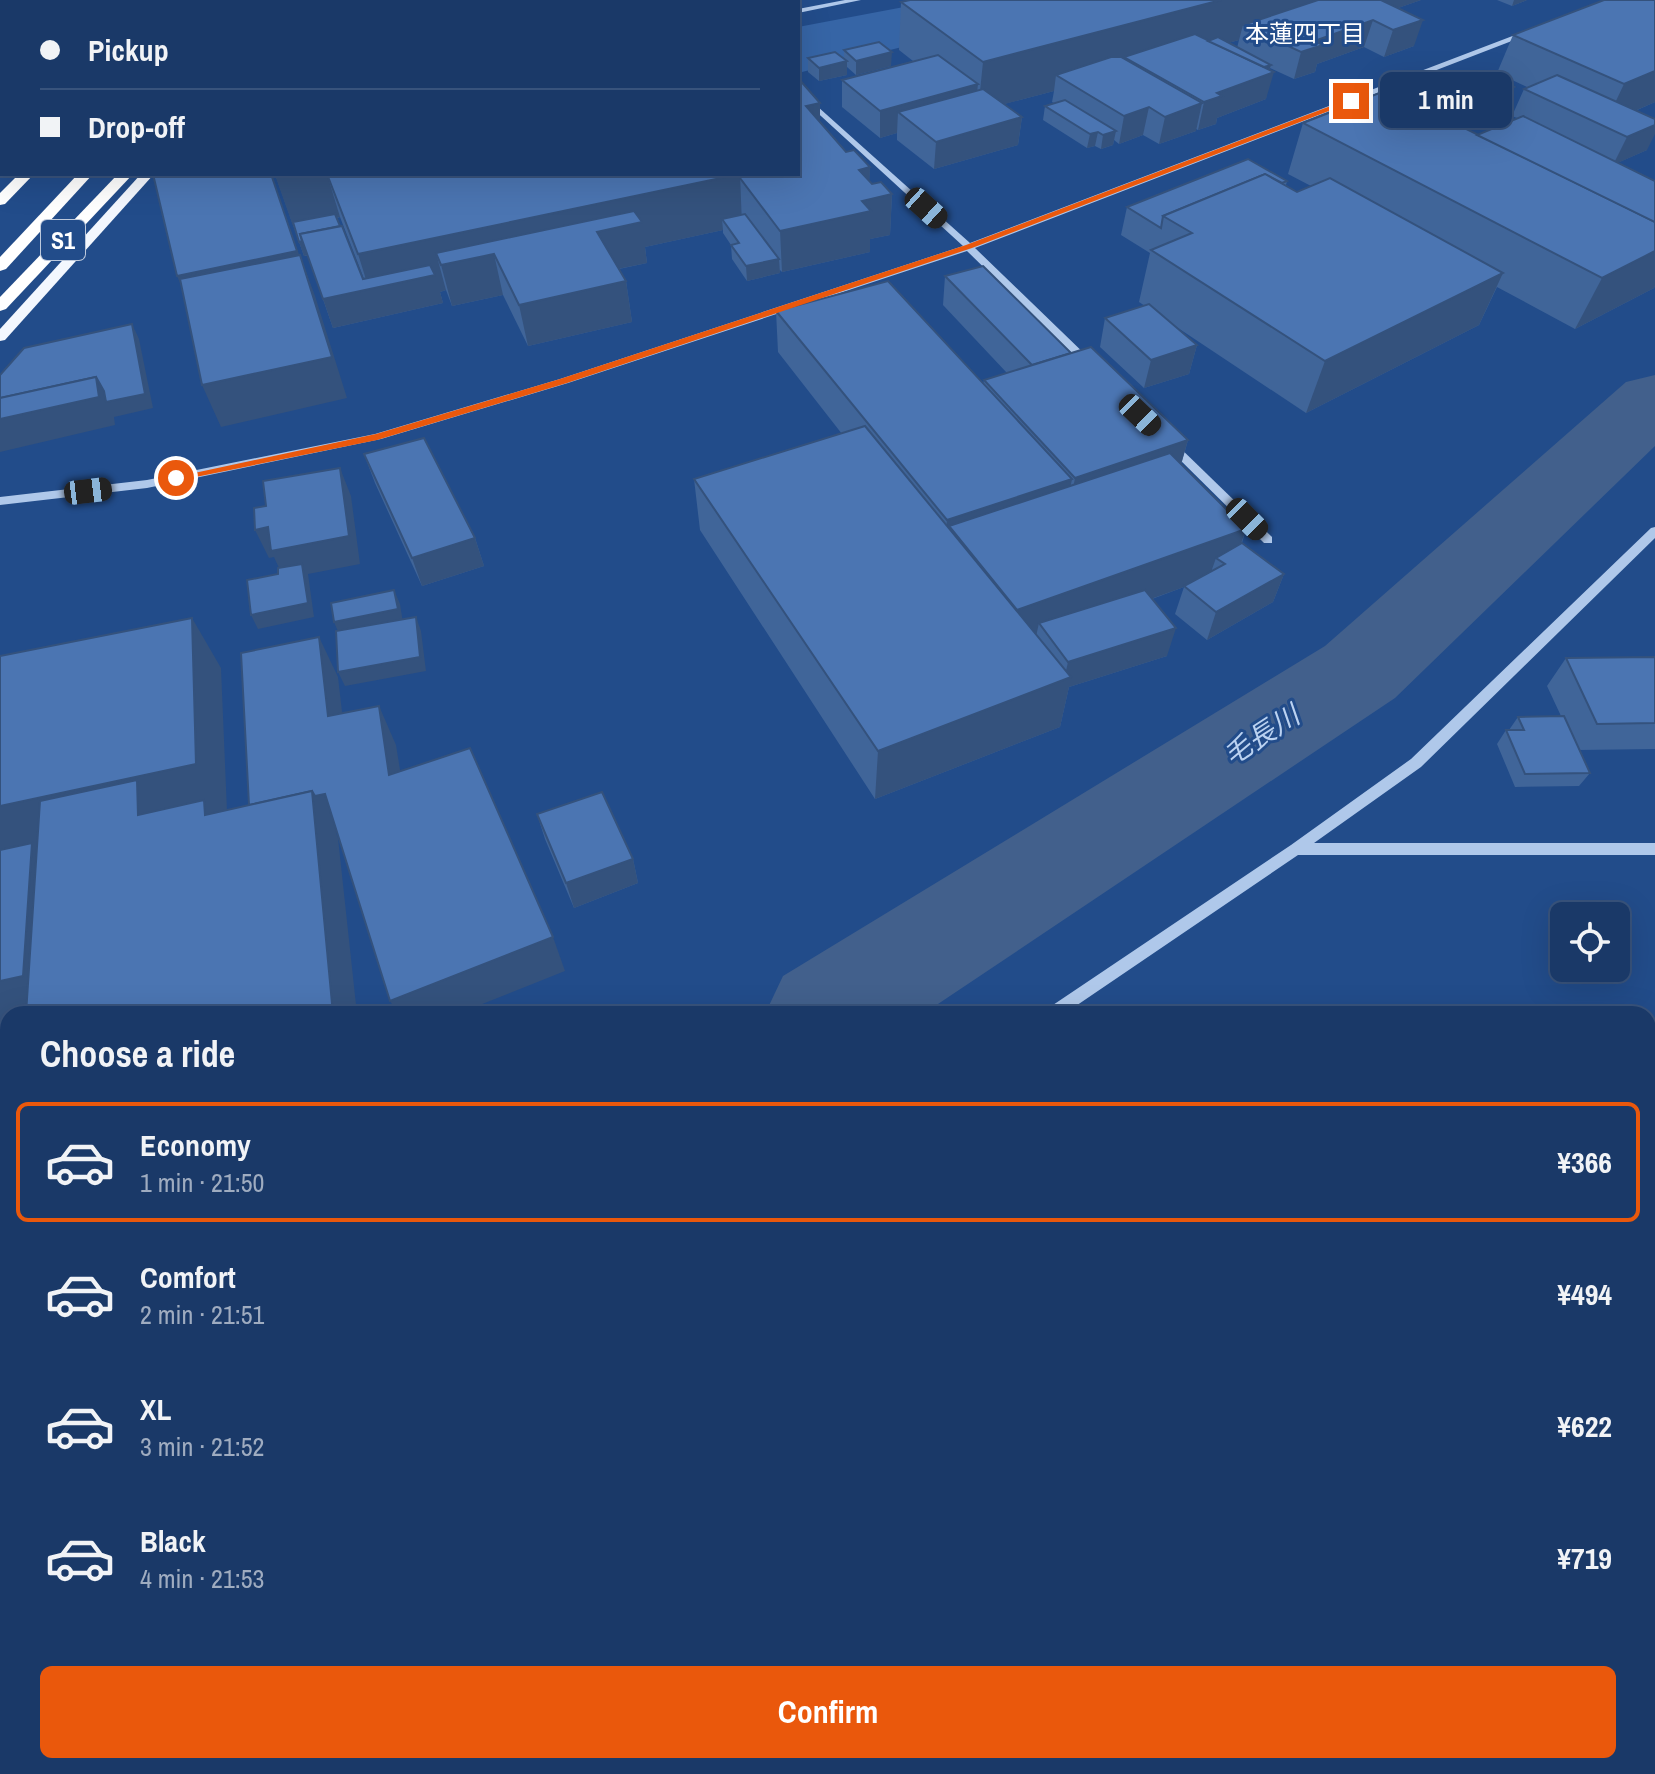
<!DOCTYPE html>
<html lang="en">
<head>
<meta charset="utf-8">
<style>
	:root { --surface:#1a3968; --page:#274471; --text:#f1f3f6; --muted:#9facc0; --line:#38537c; --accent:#ea580c }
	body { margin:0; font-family:"Archivo Narrow","Noto Sans JP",sans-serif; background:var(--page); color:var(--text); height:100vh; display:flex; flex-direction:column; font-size:30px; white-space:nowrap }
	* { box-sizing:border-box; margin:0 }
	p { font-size:26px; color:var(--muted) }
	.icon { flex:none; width:44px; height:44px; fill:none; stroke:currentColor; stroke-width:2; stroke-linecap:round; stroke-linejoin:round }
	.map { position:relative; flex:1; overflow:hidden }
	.drawer { position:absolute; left:0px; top:1006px; width:1656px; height:768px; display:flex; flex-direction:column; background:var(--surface); border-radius:24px 24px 0 0; box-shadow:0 8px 32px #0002,0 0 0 2px var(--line) }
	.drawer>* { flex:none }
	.guide { position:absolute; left:0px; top:0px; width:800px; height:176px; box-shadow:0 8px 32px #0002,0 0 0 2px var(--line); display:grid; align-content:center; height:176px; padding:0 40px; background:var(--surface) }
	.controls { position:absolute; left:1550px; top:902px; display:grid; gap:16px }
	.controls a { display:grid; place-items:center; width:80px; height:80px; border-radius:12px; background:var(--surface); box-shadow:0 8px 32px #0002,0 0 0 2px var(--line); font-size:40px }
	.end { position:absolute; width:36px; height:36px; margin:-18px; border:10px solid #ea580c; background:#fff; box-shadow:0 0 0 4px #fff }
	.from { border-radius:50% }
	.bubble { position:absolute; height:56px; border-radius:12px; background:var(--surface); box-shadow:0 8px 32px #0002,0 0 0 2px var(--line); font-size:26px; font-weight:800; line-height:56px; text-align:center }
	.car { position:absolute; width:24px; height:48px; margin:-24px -12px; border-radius:10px; box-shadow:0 0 6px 2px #0007; background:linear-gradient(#222 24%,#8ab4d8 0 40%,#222 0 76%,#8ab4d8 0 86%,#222 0) }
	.guide b { display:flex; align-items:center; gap:28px; height:76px; font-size:30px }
	.guide b+b { border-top:2px solid var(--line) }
	.guide i { width:20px; height:20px; background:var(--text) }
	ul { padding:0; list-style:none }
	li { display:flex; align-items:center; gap:24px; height:120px; margin:0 16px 12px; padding:0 24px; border:4px solid transparent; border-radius:12px }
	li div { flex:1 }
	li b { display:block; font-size:30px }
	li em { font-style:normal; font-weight:800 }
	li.current { border-color:var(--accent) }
	li>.icon { width:72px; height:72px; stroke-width:1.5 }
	h2 { padding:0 40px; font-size:36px; line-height:96px }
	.action { display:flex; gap:16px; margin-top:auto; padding:16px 40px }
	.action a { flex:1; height:92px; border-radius:12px; background:var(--accent); color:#fff; font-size:32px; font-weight:800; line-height:92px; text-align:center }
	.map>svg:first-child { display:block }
	.green { fill:#3665a6 }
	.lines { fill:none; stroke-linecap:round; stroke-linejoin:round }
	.river { fill:#42608c; fill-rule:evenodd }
	.minor { fill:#afc8ea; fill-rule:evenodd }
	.major { fill:#f3f7fe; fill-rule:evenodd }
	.highway { fill:#fff; fill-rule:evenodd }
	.wall { fill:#406599; fill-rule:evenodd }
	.shaded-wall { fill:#34527d }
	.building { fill:#4b75b2; stroke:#34527d; stroke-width:2 }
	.route { fill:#ea580c }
	.labels { text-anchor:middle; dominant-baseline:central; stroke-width:6; stroke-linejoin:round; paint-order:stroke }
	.far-neighbourhood-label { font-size:24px; fill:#fff; stroke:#224c8a }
	.shield { fill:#224c8a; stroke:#bdc9dc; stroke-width:2 }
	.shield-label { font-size:24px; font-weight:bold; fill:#fff }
	.water-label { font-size:28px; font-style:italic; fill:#bbd2f1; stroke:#224c8a }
</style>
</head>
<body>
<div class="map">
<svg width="1655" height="1774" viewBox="0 0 1655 1774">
	<rect width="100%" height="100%" fill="#224c8a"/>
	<polygon class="green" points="941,0 962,32 798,73 798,27"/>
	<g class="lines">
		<g class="river">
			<polygon points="1655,375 1655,446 1395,698 923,1014 765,1014 783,976 1325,646 1626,382"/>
			<polygon points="8,1302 8,1444 0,1447 0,1305"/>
		</g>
		<g class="minor">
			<polygon points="711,0 719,0 721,2 713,2"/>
			<polygon points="845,0 861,0 798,13 798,9"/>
			<polygon points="1523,32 1530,34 975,248 1092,361 1092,365 1084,365 967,251 568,383 381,439 147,488 0,505 0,497 147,480 375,434 560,379 963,246 798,95 798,89 970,243"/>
			<polygon points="1171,442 1175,443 1272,537 1272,543 1264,543 1167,447 1167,443"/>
			<polygon points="1655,527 1655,538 1421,767 1314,843 1655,843 1655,855 1298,855 1064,1014 1045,1014 1047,1009 1291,845 1411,759 1651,528"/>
			<polygon points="8,1524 8,1543 0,1546 0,1527"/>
			<rect x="1648" y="1612" width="7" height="20"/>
			<polygon points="1179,1766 1199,1766 1201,1774 1181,1774"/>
		</g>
		<g class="major">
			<polygon points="176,0 187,0 175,2"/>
			<polygon points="301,0 312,0 300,2"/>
			<polygon points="2,167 2,174 6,174 0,177"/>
			<polygon points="141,174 154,174 5,340 0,341 0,329"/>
		</g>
		<g class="highway">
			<polygon points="197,0 210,0 196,2"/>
			<polygon points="244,0 257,0 243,2"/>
			<polygon points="281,0 294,0 280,2"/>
			<polygon points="19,174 34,174 5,204 0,205 0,193"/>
			<polygon points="78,174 93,174 6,269 0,271 0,257"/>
			<polygon points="118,174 133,174 6,309 0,311 0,297"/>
		</g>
	</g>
	<g class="wall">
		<path d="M910,0h511l-23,8 16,38 -30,11 -20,-10 -47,17 -2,8 -21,7 -24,-11 -4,31 -49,19 -1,6 -18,6 -2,-1v2l-37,13 -16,-9 -24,9 -5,-4 -1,5 -12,4 -6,-3 -8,2 -44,-28 2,-14 9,-3 -2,-1 2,-11 -50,13 18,13 -4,28 -84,24 -37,-29v-7l-17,5 -38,-31v-27l71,-19 -14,-11 2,-48zM1239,40l-2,8 -9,-5z"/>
		<polygon points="1497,0 1527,0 1512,6"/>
		<polygon points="1655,0 1655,102 1635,111 1647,150 1617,163 1655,181 1655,286 1654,288 1575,329 1497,287 1479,325 1306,413 1169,322 1197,345 1189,374 1144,388 1100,347 1105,318 1145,306 1139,302 1150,253 1121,235 1127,207 1287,181 1286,185 1297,192 1311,186 1288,174 1303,123 1450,121 1477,135 1517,118 1512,116 1524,89 1527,87 1497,73 1513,35"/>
		<rect x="0" y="47" width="2" height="35"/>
		<polygon points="844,50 891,66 856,75 847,67 847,75 819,81 808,72 808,58 844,58"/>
		<polygon points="1464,78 1514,87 1508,101 1491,108 1459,92"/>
		<path d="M820,122l26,30 24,15 -1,14 3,3 20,10 -2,41 -20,4v13l-88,20 -2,-2v3l-33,8 -15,-22 -1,-14 -8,-12v-3l-78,17 2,16 -28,6 7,12 6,41 -104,24 -25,-51 -51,11 -6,-16 -6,2 3,11 -110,25 -25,-72h-4l-29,-82zM340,217l24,62h-1l-26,-61z"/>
		<polygon points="945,276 1071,353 1188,440 1181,465 1246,529 1242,543 1284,574 1273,602 1207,640 1175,614 1184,587 1152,599 1167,656 1069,687 1060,727 875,799 700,530 694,479 842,434 778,352 776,311 983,384 984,380 1007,373 943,305"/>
		<polygon points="364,454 475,538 484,566 422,586 375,483"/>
		<polygon points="1655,657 1655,749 1579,750 1590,773 1579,786 1515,787 1497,744 1506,730 1509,730 1518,717 1561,716 1547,686 1566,658"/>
		<polygon points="537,814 633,859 638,883 574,908 545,839"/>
	</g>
	<g class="shaded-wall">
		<polygon points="547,0 680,0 681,2 532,2"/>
		<polygon points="737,0 773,0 762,2 737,2"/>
		<polygon points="1221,0 1333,0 1243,25 1239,40 1203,50 1124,57 1121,72 1056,75 1054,91 978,111 983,62"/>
		<polygon points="1383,0 1421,0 1378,15"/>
		<polygon points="1514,0 1527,0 1512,6"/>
		<polygon points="1373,20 1364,47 1317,64 1315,72 1294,79 1301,52 1314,41"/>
		<polygon points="1423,20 1414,46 1384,57 1393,30"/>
		<polygon points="892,52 891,66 856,75 856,61"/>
		<polygon points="847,61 847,75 819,81 819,68"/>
		<polygon points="1271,65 1268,74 1274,72 1266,99 1217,118 1216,124 1198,130 1204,102 1247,73"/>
		<polygon points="1655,71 1655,102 1605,124 1624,84"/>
		<polygon points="978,84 975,111 898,112 897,133 880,138 880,111"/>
		<polygon points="1514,87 1508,101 1491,108 1496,94"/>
		<polygon points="820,103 820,143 806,106"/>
		<polygon points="1202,103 1196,131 1159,144 1165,117"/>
		<polygon points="1149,107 1143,135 1119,144 1124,116"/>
		<polygon points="1022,117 1018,145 934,169 936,142"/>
		<polygon points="1655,125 1655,134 1647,150 1613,165 1627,137"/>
		<polygon points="1116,131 1113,145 1101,149 1103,135"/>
		<polygon points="1098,132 1095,146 1087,148 1090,134"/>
		<polygon points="870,167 869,199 892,194 890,235 870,239 870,252 782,272 780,231 859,170"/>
		<polygon points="271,174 310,286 300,255 315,296 347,398 221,427 202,385 195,317 177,276"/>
		<polygon points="282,174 327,174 340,217 293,226 275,175"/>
		<polygon points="740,174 742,225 722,219 723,230 645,247 647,263 603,272 494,254 503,295 452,306 441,265 436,253 446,290 440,292 443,303 333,328 323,299 369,289 358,254"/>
		<polygon points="342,233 347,248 304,256 299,242"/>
		<polygon points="1655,251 1655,286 1654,288 1575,329 1602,278"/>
		<polygon points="779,259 780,273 747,281 746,266"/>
		<polygon points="1503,273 1479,325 1306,413 1325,361"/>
		<polygon points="626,281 632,322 528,346 519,305"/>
		<polygon points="132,324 139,339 153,408 114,417 115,425 0,452 0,419 96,377"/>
		<polygon points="1197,345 1189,374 1144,388 1151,360"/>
		<polygon points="1188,440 1176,481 1067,519 1075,478"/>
		<polygon points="340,468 351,496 360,564 308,574 314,617 258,629 251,615 284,579 274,557 269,558 255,530"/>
		<polygon points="1072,479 1064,520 949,526 945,560 943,561 947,520"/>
		<polygon points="1246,529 1232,570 1216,558 1209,578 1048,636 1039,623 1035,641 1010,650 1017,610"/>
		<polygon points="475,538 484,566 422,586 412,558"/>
		<polygon points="1284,574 1273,602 1207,640 1216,612"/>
		<polygon points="394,590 400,604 403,623 340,636 334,622"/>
		<polygon points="416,617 421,631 426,671 345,686 338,672"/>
		<polygon points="192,618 221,668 227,811 34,1014 8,1014 8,1020 0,1022 0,806"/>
		<polygon points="1176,628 1167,656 1069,687 1060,727 875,799 878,751 1064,680 1068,662"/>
		<polygon points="319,637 338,677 347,755 328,716"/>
		<polygon points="379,706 396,745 407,813 389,775"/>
		<polygon points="312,791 325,794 345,831 336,833 338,838 357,1014 333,1014"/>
		<polygon points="633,859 638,883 574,908 566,883"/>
		<polygon points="553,937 565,971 457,1014 398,1014 390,1001"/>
	</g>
	<g class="building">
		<polygon points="465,0 489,0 490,2 460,1"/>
		<polygon points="501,0 547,0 532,2 502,2"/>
		<polygon points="910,0 1221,0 983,62 901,2"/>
		<polygon points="1318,0 1381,0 1423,20 1393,30 1373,20 1314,41 1323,45 1301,52 1243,25"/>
		<polygon points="1604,0 1655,0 1655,71 1624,84 1513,35"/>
		<polygon points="1195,34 1274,72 1217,93 1222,96 1204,102 1124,57"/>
		<polygon points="1218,37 1271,65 1264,67 1208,41"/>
		<polygon points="879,42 892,52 856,61 844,50"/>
		<rect x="0" y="47" width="2" height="21"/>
		<polygon points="835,52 847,61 819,68 808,58"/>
		<polygon points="938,55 978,84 880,111 842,80"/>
		<polygon points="1111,57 1121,57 1202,103 1165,117 1149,107 1124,116 1056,75"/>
		<polygon points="1482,71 1514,87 1496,94 1464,78"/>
		<polygon points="1557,75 1655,119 1655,125 1627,137 1524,89"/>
		<polygon points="798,78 820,103 806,106 846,152 854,150 870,167 859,170 872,184 881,182 892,194 862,201 871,211 780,231 740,178 739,174 798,174"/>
		<polygon points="983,89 1022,117 936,142 898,112"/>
		<polygon points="1387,90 1655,222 1655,251 1602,278 1303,123"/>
		<polygon points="1065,100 1116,131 1103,135 1098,132 1090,134 1045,106"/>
		<polygon points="1419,101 1451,118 1446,120 1413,103"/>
		<polygon points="1523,116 1655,181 1655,222 1477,135"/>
		<polygon points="1248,159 1287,181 1282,183 1265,174 1163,216 1161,228 1127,207"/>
		<polygon points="153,174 271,174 297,251 177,276"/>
		<polygon points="327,174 740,174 358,254"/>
		<polygon points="1265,174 1297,192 1330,178 1503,273 1325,361 1151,250 1192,233 1163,216"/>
		<polygon points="634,211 642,222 597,232 626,281 519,305 494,254 441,265 436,253"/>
		<polygon points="335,214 340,226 300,234 302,241 299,242 293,222"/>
		<polygon points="745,214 779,259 746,266 731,245 739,243 722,219"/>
		<polygon points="342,226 363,279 430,265 435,275 323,299 300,234"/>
		<polygon points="300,255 332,357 202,385 180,279"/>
		<polygon points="983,266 1071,353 1032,365 945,276"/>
		<polygon points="888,281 1072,479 947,520 776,311"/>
		<polygon points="1149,304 1197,345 1151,360 1105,318"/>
		<polygon points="132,324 145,394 106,402 104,391 96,377 0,398 0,375 24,348"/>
		<polygon points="1091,347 1188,440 1075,478 984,380"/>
		<polygon points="96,377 99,397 0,419 0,398"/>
		<polygon points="865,426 1071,677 878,751 694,479"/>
		<polygon points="424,438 475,538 412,558 364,454"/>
		<polygon points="1170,453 1246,529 1017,610 949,526"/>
		<polygon points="340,468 349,536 271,551 268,527 255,530 254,508 266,506 263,481"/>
		<polygon points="1242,543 1284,574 1216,612 1184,586 1225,564 1216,558"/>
		<polygon points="302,564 308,603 251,615 247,580 278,574 278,568"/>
		<polygon points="394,590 398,609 334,622 331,603"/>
		<polygon points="1145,590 1176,628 1068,662 1039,623"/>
		<polygon points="416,617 420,657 338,672 336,631"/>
		<polygon points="192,618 196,764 0,806 0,656"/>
		<polygon points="319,637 328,716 379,706 389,775 470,748 553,937 390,1001 325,794 315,796 312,791 249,805 241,653"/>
		<polygon points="1655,657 1655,723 1597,724 1566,658"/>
		<polygon points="1564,716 1590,773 1525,774 1506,730 1524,730 1518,717"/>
		<polygon points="137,780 138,815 204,800 205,815 312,791 333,1014 26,1014 40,801"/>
		<polygon points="602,792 633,859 566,883 537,814"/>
		<polygon points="32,843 23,976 0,981 0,850"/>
	</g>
	<polygon class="route" points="1349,99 1355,101 972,248 567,383 377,440 176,481 171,478 376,434 560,379 966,245"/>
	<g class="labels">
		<g class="far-neighbourhood-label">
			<text x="1305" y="33">本蓮四丁目</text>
		</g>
		<rect class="shield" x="41" y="220" width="44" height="40" rx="6"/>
		<g class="shield-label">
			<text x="63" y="240">S1</text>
		</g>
		<g class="water-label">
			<text transform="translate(1261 735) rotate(-33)">毛長川</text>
		</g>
	</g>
</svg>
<div class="controls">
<a><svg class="icon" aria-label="locate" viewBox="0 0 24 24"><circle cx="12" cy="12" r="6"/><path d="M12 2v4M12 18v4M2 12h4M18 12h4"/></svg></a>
</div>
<i class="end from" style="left:176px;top:478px"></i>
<i class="end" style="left:1351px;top:101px"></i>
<div class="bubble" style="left:1380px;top:72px;width:132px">1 min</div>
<i class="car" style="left:926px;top:208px;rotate:132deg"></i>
<i class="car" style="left:1140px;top:415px;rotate:134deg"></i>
<i class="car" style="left:88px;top:491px;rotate:83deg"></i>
<i class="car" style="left:1247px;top:519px;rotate:135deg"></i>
<div class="guide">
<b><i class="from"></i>Pickup</b>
<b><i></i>Drop-off</b>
</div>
<section class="drawer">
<h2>Choose a ride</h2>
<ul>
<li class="current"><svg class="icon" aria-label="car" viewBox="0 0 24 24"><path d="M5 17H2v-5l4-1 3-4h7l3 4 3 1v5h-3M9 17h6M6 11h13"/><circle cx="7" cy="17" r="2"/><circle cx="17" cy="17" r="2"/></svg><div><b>Economy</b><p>1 min · 21:50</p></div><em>¥366</em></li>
<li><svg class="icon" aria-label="car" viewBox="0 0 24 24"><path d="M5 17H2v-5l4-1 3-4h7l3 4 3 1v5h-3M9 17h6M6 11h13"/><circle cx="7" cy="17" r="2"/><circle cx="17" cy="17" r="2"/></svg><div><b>Comfort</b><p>2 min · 21:51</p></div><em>¥494</em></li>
<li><svg class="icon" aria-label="car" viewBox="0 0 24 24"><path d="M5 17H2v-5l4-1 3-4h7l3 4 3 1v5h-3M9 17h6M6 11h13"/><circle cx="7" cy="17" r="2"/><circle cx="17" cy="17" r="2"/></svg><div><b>XL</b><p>3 min · 21:52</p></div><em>¥622</em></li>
<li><svg class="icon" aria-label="car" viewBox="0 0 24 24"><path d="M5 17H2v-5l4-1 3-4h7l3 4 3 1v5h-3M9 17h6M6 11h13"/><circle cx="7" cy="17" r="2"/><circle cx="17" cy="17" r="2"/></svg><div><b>Black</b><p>4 min · 21:53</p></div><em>¥719</em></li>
</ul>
<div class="action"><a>Confirm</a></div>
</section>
</div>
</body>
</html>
